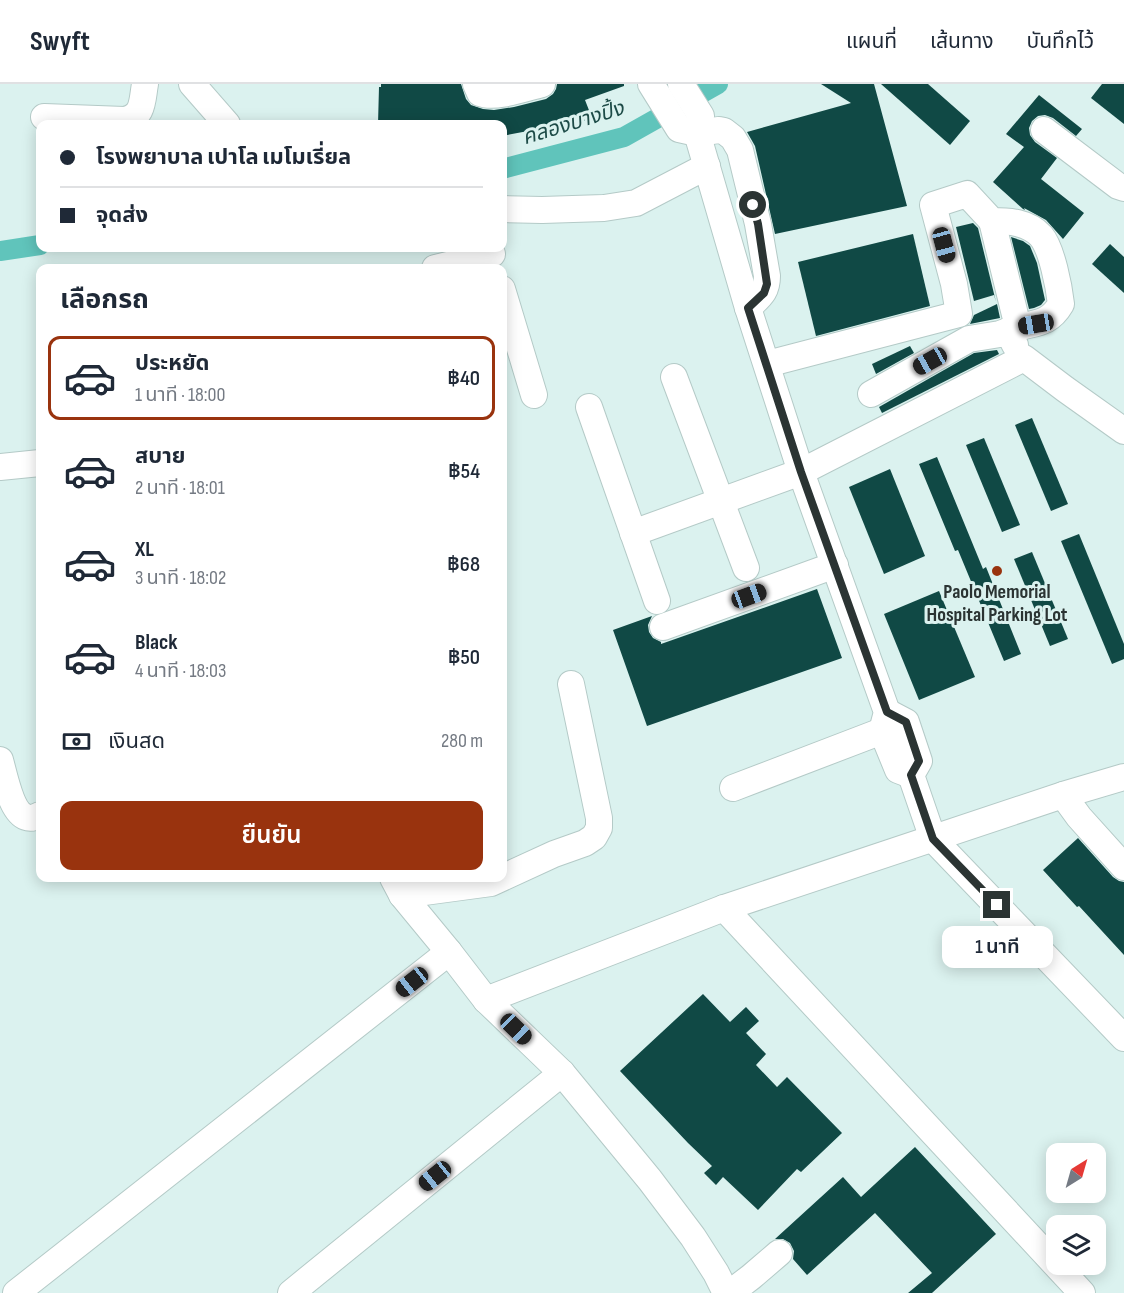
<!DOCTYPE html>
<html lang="th">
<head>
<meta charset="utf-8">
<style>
	:root { --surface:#fff; --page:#f6f6f7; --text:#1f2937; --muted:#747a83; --line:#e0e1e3; --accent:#99330e }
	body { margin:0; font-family:"Sofia Sans Condensed","Noto Sans Thai",sans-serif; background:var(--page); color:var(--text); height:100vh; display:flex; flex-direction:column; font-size:22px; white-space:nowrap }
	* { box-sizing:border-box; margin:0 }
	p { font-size:20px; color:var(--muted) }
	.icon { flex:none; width:33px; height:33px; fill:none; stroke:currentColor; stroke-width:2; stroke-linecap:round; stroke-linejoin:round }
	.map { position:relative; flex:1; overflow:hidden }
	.drawer { position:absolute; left:36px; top:180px; width:471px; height:618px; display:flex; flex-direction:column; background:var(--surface); border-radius:12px; box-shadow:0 3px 15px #0003 }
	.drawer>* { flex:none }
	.guide { position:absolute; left:36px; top:36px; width:471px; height:132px; border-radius:12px; box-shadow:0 3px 15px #0003; display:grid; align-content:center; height:132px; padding:0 24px; background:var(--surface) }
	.needle { width:39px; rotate:37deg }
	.buttons { position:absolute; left:1046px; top:1059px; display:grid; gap:12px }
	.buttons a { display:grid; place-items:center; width:60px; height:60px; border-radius:12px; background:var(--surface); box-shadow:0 3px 15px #0003; font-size:30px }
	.end { position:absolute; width:27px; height:27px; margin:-14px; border:8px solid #2b3433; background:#fff; box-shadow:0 0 0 3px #fff }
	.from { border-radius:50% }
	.bubble { position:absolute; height:42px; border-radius:12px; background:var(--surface); box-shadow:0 3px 15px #0003; font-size:20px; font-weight:600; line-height:42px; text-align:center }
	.car { position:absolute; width:18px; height:36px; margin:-18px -9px; border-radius:8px; box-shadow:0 0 4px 2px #0007; background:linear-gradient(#222 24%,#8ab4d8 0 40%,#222 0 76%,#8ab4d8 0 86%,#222 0) }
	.guide b { display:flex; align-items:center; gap:21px; height:57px; font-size:22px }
	.guide b+b { border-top:2px solid var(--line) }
	.guide i { width:15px; height:15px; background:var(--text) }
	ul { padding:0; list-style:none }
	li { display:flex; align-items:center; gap:18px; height:84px; margin:0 12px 9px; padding:0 12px; border:3px solid transparent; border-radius:12px }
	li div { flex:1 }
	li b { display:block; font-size:22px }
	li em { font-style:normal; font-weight:600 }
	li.on { border-color:var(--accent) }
	li>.icon { width:54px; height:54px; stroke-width:1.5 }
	h2 { padding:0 24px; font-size:27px; line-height:72px }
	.pay { display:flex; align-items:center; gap:15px; height:66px; padding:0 24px; font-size:22px }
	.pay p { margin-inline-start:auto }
	.primary-button { display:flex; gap:12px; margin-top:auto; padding:12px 24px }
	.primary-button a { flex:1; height:69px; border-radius:12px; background:var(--accent); color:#fff; font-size:24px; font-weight:600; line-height:69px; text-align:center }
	header { display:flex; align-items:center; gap:36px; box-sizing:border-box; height:84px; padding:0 30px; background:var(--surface); border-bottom:2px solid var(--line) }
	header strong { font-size:28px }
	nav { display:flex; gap:33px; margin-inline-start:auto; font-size:21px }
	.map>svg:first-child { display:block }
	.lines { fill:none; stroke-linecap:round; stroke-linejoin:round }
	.canal { stroke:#60c4bb; stroke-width:20 }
	.building { fill:#104945 }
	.minor-casing { stroke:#b4cac7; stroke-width:28 }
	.minor { stroke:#fff; stroke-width:26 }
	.route { stroke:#2b3433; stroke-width:8 }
	.poi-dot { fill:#99330e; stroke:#dbf2ef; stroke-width:2 }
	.labels { text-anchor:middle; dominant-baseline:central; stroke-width:6; stroke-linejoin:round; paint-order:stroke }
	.poi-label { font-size:20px; font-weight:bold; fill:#2b3433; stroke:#dbf2ef }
	.water-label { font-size:21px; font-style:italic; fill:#1d4b47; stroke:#dbf2ef }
</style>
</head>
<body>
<header>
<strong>Swyft</strong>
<nav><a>แผนที่</a><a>เส้นทาง</a><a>บันทึกไว้</a></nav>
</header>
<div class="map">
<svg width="1124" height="1209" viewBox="0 0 1124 1209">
	<rect width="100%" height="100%" fill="#dbf2ef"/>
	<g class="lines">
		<g class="canal">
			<polyline points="502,85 624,53 718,0"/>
			<polyline points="0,167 40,161"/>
		</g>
	</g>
	<g class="building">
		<polygon points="381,0 461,0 466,15 471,21 483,25 494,26 514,23 546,15 553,10 556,5 557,0 624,0 624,2 585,16 592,34 570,42 569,39 546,49 544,44 502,52 502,40 378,40 379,3 381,3"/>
		<polygon points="821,0 874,0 907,122 775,150 755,62 747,48 851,19"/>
		<polygon points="881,0 928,0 970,37 950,61"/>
		<polygon points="1102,0 1124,0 1124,40 1091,14"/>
		<polygon points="1039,11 1082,45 1076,52 1053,34 1045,31 1038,32 1032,37 1029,44 1030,51 1035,58 1057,74 1041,95 1084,129 1063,155 1046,136 1024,124 1025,126 1023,125 993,98 1024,63 1006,50"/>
		<polygon points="973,139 978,144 996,218 994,211 974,217 956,143"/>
		<polygon points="913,150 930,222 816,252 798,178"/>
		<polygon points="1011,153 1023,157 1030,162 1037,179 1045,216 1041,221 1034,224 1029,225"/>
		<polygon points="1110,160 1124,173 1124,209 1092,180"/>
		<polygon points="997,220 1000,234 970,240 974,231"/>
		<polygon points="910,262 914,269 876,290 872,280"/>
		<polygon points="997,266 999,270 882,329 879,323 974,269"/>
		<polygon points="1032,334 1068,420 1051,427 1015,341"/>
		<polygon points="984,354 1020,441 1002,448 966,361"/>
		<polygon points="937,373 983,485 986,483 1021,570 1004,577 958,466 955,467 919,380"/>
		<polygon points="890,385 925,472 884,490 849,403"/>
		<polygon points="1079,450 1124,560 1124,575 1112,580 1061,457"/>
		<polygon points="1032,468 1068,555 1050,562 1014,475"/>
		<polygon points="817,505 842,574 647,642 613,546 652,532 648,541 649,548 653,554 661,558 661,560"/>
		<polygon points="939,507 975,593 919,616 884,530"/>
		<polygon points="1078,754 1113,793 1119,797 1124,798 1124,871 1079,822 1077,823 1043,786"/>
		<polygon points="703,910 730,938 746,923 759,937 746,949 766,970 756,981 777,1003 787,993 842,1049 801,1088 797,1085 758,1126 723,1093 716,1101 704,1089 712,1082 688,1059 620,987"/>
		<polygon points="915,1063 996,1150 932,1209 908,1209 932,1189 875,1129 807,1191 793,1175 794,1167 790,1159 783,1155 775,1155 843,1093 861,1113"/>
	</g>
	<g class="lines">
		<g class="minor-casing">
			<g id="minor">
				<polyline points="192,0 227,40"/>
				<path d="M476,0l4,9c16,6 45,-5 62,-9"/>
				<path d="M651,0l28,45 18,4 22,-3 5,1 9,7 7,12 18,74 9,52c0,17 -8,21 -19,32"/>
				<polyline points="681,0 701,32 697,49 748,224 801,388 887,628 882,647 898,686 911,691"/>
				<path d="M44,33l80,3c20,-3 18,-20 21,-36"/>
				<polyline points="1044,46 1118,102 1124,104"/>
				<polyline points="502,125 542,126 604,124 636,119 707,82"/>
				<polyline points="992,137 1018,243"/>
				<polyline points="435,184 492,170"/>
				<polyline points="502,205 534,311"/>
				<path d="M767,280l192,-50 -5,-30 -21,-79 34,-11 25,27c17,0 36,1 49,15 11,13 18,51 20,68 -14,24 -30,17 -53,27"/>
				<polyline points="674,293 746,484"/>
				<polyline points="871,310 969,255 1000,250 1008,247 1015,261"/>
				<polyline points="589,323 657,517"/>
				<polyline points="0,383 40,379"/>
				<polyline points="633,449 801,388 1024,274 1065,305 1124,347"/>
				<polyline points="663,543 835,481"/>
				<polyline points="887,628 906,638 919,677 911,691 933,755 1124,954"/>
				<path d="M0,676c4,14 11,52 26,57 5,2 10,0 14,-2"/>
				<polyline points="733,704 882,647"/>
				<polyline points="1063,711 1079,733 1124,783"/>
				<polyline points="393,794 402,811 449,868 486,916 562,989 650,1096 693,1153 716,1189 726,1209"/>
				<polyline points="402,811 491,799 554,770 585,759 594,753 599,744 599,734 571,600"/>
				<polyline points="724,824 1082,1209"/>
				<polyline points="486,916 724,824 1063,711 1124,693"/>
				<polyline points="16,1209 449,868"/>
				<polyline points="291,1209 562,989"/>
				<polyline points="730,1209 751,1193 779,1169"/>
			</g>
		</g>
		<use href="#minor" class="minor"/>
	</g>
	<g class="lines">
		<polyline class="route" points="753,121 758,140 767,200 764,209 748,224 801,388 887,628 906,638 919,677 911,691 933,755 997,821"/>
	</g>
	<circle class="poi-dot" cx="997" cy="487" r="6"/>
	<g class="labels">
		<g class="poi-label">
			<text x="997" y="508">Paolo Memorial<tspan x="997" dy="23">Hospital Parking Lot</tspan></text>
		</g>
		<g class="water-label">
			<text transform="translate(573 39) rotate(-17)">คลองบางปิ้ง</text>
		</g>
	</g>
</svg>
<div class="buttons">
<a><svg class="needle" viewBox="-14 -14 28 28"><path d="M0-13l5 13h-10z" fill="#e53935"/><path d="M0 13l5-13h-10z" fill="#747a83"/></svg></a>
<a><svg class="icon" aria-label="layers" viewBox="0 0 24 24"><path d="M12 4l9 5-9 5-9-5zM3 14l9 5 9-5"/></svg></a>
</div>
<i class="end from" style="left:753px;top:121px"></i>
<i class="end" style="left:997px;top:821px"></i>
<div class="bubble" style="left:942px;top:842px;width:111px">1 นาที</div>
<i class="car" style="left:944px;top:161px;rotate:165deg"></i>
<i class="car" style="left:1036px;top:240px;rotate:261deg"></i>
<i class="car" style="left:930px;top:277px;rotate:241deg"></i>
<i class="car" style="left:749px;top:512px;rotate:70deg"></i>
<i class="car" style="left:412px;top:898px;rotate:232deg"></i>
<i class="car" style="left:516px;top:945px;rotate:134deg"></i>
<i class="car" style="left:435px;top:1092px;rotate:231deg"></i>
<div class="guide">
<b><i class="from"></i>โรงพยาบาล เปาโล เมโมเรี่ยล</b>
<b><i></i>จุดส่ง</b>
</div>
<section class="drawer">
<h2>เลือกรถ</h2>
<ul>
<li class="on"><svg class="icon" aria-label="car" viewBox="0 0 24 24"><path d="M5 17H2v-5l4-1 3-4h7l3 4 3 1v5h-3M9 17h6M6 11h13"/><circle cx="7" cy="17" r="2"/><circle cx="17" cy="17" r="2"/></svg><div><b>ประหยัด</b><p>1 นาที · 18:00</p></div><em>฿40</em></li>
<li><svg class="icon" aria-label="car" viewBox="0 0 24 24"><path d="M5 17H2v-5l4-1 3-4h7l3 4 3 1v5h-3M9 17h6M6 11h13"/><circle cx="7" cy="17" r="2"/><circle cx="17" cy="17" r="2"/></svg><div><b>สบาย</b><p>2 นาที · 18:01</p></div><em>฿54</em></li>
<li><svg class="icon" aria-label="car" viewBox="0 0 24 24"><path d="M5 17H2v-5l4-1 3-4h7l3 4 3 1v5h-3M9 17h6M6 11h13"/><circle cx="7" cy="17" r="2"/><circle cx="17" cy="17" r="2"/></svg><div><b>XL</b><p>3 นาที · 18:02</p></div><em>฿68</em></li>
<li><svg class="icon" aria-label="car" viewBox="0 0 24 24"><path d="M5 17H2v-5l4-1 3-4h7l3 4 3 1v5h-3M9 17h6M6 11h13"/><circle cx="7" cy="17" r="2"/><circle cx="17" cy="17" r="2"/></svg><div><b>Black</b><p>4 นาที · 18:03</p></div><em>฿50</em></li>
</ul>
<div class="pay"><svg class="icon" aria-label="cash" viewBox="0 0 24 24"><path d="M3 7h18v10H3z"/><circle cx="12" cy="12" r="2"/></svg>เงินสด<p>280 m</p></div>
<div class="primary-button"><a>ยืนยัน</a></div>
</section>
</div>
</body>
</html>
